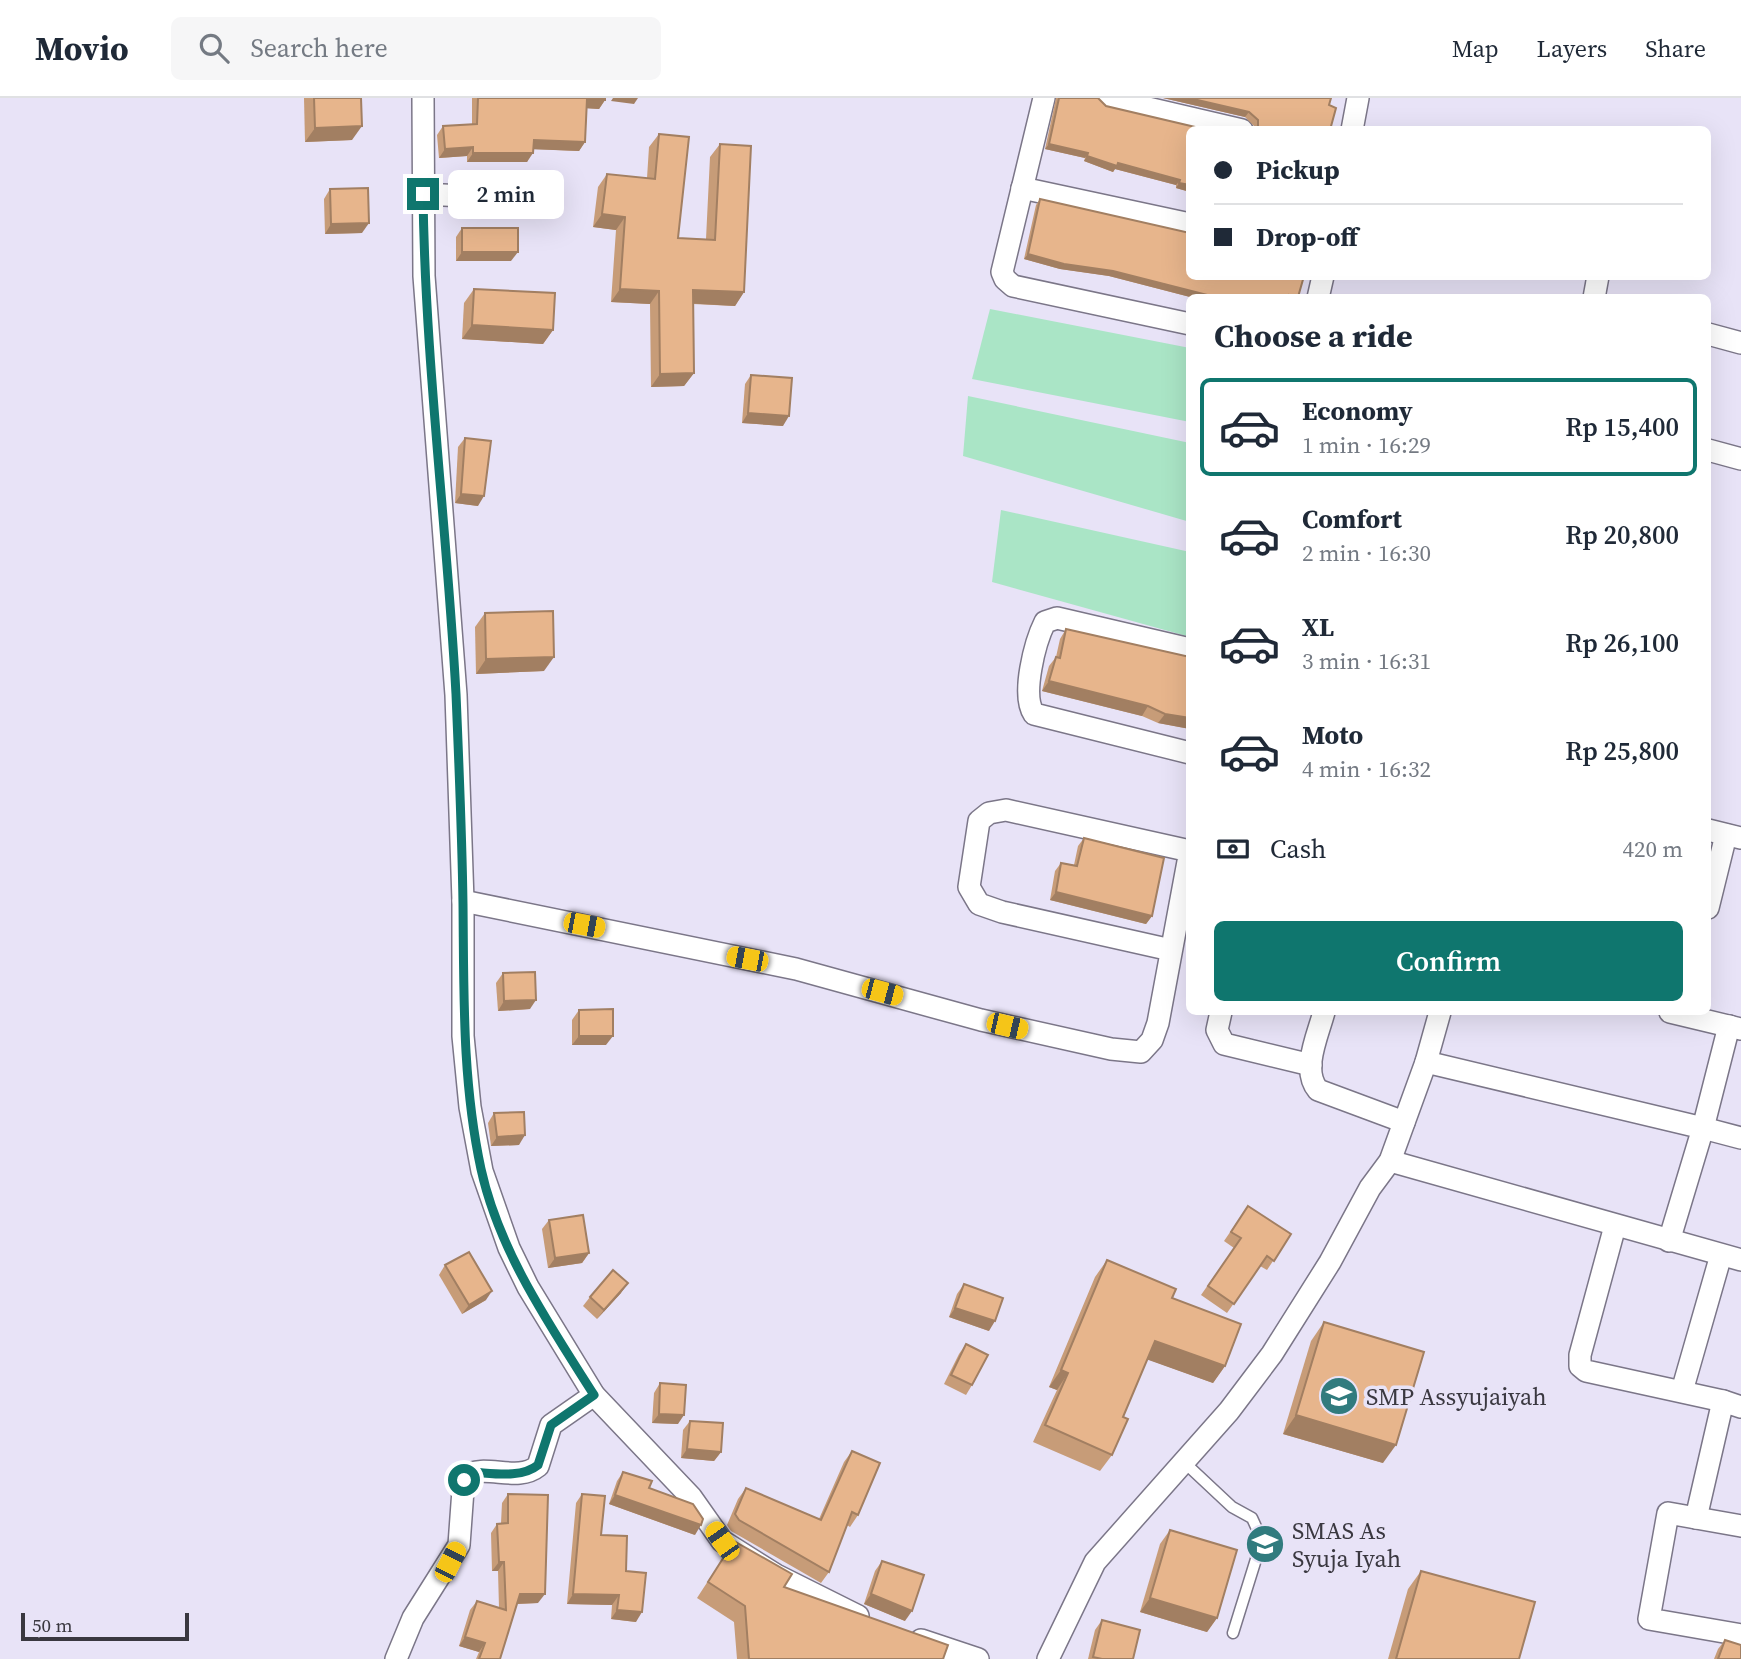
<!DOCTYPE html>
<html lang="en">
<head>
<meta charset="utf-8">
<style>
	:root { --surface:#fff; --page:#f6f6f7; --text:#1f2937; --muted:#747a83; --line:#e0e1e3; --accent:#0f766e }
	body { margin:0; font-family:"Source Serif 4",serif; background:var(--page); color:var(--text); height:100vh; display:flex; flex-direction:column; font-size:26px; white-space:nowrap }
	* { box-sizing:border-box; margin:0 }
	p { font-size:23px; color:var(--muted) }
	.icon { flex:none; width:38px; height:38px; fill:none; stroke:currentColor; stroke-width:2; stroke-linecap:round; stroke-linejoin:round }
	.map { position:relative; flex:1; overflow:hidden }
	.drawer { position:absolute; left:1186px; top:196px; width:525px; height:721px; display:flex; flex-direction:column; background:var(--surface); border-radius:10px; box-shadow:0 7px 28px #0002 }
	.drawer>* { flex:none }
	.guide { position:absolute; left:1186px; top:28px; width:525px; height:154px; border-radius:10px; box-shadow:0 7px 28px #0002; display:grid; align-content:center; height:154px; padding:0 28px; background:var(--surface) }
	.scale { position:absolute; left:21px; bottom:18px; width:168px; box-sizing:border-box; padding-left:7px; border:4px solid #3a3840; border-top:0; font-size:19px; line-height:24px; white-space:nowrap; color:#3a3840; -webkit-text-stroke:5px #e8e3f7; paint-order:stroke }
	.end { position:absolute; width:32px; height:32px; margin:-16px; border:9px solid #0f766e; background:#fff; box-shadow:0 0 0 4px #fff }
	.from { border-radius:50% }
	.bubble { position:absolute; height:49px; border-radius:10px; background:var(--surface); box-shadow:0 7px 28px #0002; font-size:23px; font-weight:600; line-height:49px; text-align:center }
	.car { position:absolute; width:21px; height:42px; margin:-21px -10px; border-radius:9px; box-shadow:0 0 5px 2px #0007; background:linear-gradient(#f5c518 24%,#345 0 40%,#f5c518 0 76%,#345 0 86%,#f5c518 0) }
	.guide b { display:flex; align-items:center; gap:24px; height:66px; font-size:26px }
	.guide b+b { border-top:2px solid var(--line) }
	.guide i { width:18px; height:18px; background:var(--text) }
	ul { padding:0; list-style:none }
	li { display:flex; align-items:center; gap:21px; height:98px; margin:0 14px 10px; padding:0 14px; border:4px solid transparent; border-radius:10px }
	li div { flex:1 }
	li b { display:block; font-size:26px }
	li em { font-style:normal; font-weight:600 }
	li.selected { border-color:var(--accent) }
	li>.icon { width:63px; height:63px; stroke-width:1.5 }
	h2 { padding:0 28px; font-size:32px; line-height:84px }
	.pay { display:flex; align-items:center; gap:18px; height:77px; padding:0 28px; font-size:26px }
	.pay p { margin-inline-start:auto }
	.button { display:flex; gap:14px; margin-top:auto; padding:14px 28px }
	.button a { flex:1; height:80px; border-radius:10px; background:var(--accent); color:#fff; font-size:28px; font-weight:600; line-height:80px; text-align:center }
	header { display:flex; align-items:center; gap:42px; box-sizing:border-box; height:98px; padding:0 35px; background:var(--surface); border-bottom:2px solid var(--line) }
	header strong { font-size:33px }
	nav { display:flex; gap:38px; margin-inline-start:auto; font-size:24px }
	.search { width:490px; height:63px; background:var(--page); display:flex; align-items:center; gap:18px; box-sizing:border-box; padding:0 24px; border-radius:10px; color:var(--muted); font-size:26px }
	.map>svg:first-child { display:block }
	.green { fill:#aae5c6 }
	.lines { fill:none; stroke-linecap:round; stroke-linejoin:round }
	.lane-casing { stroke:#7b7688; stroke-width:13 }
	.street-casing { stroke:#7b7688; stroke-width:24 }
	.lane { stroke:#fff; stroke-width:10 }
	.street { stroke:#fff; stroke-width:21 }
	.wall { fill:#c79c78 }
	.shaded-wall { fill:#a27f62 }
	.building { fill:#e7b58c; stroke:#a27f62; stroke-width:2 }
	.route { stroke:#0f766e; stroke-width:9 }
	.labels { text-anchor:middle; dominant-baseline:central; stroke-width:7; stroke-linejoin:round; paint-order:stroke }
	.poi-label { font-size:24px; fill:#3a3840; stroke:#e8e3f7; text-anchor:start }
</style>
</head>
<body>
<header>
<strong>Movio</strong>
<div class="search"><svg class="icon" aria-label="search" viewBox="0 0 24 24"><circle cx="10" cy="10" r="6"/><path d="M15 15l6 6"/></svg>Search here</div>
<nav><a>Map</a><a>Layers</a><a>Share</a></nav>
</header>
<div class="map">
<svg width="1741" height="1561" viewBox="0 0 1741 1561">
	<rect width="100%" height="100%" fill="#e8e3f7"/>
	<g class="green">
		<polygon points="990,211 1190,250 1190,324 972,281"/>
		<polygon points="968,298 1190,345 1190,424 963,358"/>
		<polygon points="1001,412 1190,454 1190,539 992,484"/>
	</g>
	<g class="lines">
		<g class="lane-casing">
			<polyline id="lane" points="1185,1365 1232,1409 1252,1420 1262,1442 1233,1535"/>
		</g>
		<g class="street-casing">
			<g id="street">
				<polyline points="423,0 424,178 456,597 463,803 463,938 470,1009 482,1073 509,1150 528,1189 594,1297 691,1399 722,1443 776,1477 858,1518"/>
				<polyline points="1044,0 1002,174 1005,181 1013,188 1190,226"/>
				<polyline points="1105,0 1242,32"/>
				<polyline points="1352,32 1358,0"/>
				<polyline points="1022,90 1190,126"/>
				<polyline points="423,96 549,102"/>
				<polyline points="1318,200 1323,178"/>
				<polyline points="1594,200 1598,178"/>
				<polyline points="1708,236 1741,245"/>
				<polyline points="1708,352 1741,361"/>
				<path d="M1190,551l-133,-31 -12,4c-10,20 -24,73 -11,92l156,39"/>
				<polyline points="1708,732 1741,740"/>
				<polyline points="463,803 796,871 981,922 1111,951 1141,954 1152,942 1158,925 1190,753 1006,712 989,715 979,723 969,789 979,806 1002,814 1171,852"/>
				<polyline points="1708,810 1726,737"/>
				<polyline points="1221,914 1217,932 1224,946 1311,967"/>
				<path d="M1324,914c-6,23 -23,58 -6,78l86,32"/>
				<polyline points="1670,914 1741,931"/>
				<polyline points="1729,928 1703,1030 1741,1040"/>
				<polyline points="1426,964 1703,1030 1669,1143"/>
				<polyline points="1390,1063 1741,1162"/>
				<polyline points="1615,1128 1580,1257 1580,1268 1586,1273 1723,1303"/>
				<polyline points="1682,1293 1721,1157"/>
				<polyline points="1696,1420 1723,1303 1741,1309"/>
				<polyline points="1741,1428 1668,1415 1649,1521 1741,1537"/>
				<polyline points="921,1542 978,1561"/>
				<path d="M396,1561l17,-41 46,-73 5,-69c22,-13 53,7 74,-10l13,-41 43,-30"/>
				<polyline points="1048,1561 1095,1464 1229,1313 1272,1256 1330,1164 1370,1090 1390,1063 1426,964 1440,914"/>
			</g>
		</g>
		<use href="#lane" class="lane"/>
		<use href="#street" class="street"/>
	</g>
	<g class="wall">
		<polygon points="304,0 361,0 352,42 305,44"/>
		<polygon points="472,0 605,0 605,2 599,11 587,10 585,44 579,53 533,51 527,64 467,64 467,58 439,60 437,37 443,28 472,26"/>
		<polygon points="1056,0 1098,0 1190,94 1176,90 1176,87 1115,71 1113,74 1084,63 1085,60 1045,51"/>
		<polygon points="1163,0 1331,0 1329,7 1330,32 1254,32 1254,28 1245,19"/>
		<polygon points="659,36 678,140 706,141 710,59 720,46 744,194 735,208 693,206 694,275 684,288 651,289 650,206 611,204 616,132 593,129 598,89 607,76 647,80 649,49"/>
		<polygon points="330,91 362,135 325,136 324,101"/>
		<polygon points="1040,101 1304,178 1297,200 1194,200 1109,178 1060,171 1024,161 1036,107"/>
		<polygon points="462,130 511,163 456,163 456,139"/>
		<polygon points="474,191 553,232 543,246 462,241 464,205"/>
		<polygon points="751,277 783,328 742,325 745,286"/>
		<polygon points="465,340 478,408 455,405 458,349"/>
		<polygon points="485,515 544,573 476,576 475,529"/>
		<polygon points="1066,531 1190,631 1158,625 1142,618 1042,593 1049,568 1056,559 1060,541"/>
		<polygon points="1084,740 1152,818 1146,826 1050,802 1055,773 1061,765 1074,767 1078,748"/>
		<polygon points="503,875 530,911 498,913 496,885"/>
		<polygon points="579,912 606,947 572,947 572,922"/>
		<polygon points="494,1015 519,1047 491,1048 488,1025"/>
		<polygon points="1248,1108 1291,1136 1267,1172 1260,1168 1227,1215 1201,1197 1234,1150 1224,1143"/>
		<polygon points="549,1122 589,1155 582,1165 548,1170 542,1131"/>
		<polygon points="1107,1162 1172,1200 1225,1268 1213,1285 1147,1261 1123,1319 1112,1357 1100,1373 1033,1344 1057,1292 1049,1289 1095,1179"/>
		<polygon points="445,1167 486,1202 462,1216 439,1177"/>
		<polygon points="964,1186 989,1233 949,1219 957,1196"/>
		<polygon points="621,1195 597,1221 583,1208 590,1199"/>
		<polygon points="1324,1224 1383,1365 1283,1336 1311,1243"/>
		<polygon points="966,1246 972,1287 966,1297 944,1286 959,1256"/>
		<polygon points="660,1285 678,1326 652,1325 654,1295"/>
		<polygon points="690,1323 721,1354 714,1363 681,1360 683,1332"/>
		<polygon points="852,1353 858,1417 850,1429 847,1427 829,1474 821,1485 731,1433 727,1427 738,1401 746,1390 819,1421 844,1364"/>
		<polygon points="623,1374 649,1390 695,1437 609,1406 617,1383"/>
		<polygon points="508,1396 538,1505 517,1506 500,1561 476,1561 479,1554 459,1548 470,1512 477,1503 499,1510 498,1473 492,1473 491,1435 497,1426 501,1425 502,1405"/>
		<polygon points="582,1396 601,1437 626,1473 636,1524 611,1521 612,1507 567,1506 576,1405"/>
		<polygon points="1170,1432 1217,1520 1207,1534 1140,1514 1160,1446"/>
		<polygon points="734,1443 784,1489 943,1561 737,1561 734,1524 697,1500"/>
		<polygon points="882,1463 905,1523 864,1506 875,1473"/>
		<polygon points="1421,1473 1519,1561 1388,1561 1408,1491"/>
		<polygon points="1102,1522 1133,1561 1088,1561 1095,1532"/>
		<polygon points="1725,1542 1741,1561 1714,1561 1718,1551"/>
	</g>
	<g class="shaded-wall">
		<polygon points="613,0 638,0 634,6 611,3"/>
		<polygon points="1163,0 1189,0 1249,14 1245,19"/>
		<polygon points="587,1 605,2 599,11 581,10"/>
		<polygon points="362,28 352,42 305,44 315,30"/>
		<polygon points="534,42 585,44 579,53 528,51"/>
		<polygon points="1049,46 1088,55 1085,60 1045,51"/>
		<polygon points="473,49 467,58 439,60 445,51"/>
		<polygon points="473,55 533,55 527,64 467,64"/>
		<polygon points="1087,58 1118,65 1180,82 1176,87 1115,71 1113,74 1084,63"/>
		<polygon points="1179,85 1190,87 1190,94 1176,90"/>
		<polygon points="602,116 625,119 616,132 593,129"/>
		<polygon points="369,125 362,135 325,136 331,126"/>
		<polygon points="462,154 518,154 511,163 456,163"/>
		<polygon points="1028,156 1113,173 1219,200 1194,200 1109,178 1060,171 1024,161"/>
		<polygon points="620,191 659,193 650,206 611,204"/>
		<polygon points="693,192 744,194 735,208 683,205"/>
		<polygon points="472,227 553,232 543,246 462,241"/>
		<polygon points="694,275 684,288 651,289 660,276"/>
		<polygon points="748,315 789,318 783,328 742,325"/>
		<polygon points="461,396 484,398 478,408 455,405"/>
		<polygon points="554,559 544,573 476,576 486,561"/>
		<polygon points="1049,583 1148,608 1142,618 1042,593"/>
		<polygon points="1165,616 1190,620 1190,631 1158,625"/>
		<polygon points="1056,794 1152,818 1146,826 1050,802"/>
		<polygon points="536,902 530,911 498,913 504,903"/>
		<polygon points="579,938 613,938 606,947 572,947"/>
		<polygon points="525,1037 519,1047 491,1048 497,1039"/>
		<polygon points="589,1155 582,1165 548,1170 555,1160"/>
		<polygon points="628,1185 621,1195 597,1221 604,1212"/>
		<polygon points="492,1193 486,1202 462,1216 469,1207"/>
		<polygon points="955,1210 995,1223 989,1233 949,1219"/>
		<polygon points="1155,1243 1225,1268 1213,1285 1143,1260"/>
		<polygon points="1061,1272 1068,1275 1057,1292 1049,1289"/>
		<polygon points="659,1316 684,1317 678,1326 652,1325"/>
		<polygon points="1296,1317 1396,1347 1383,1365 1283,1336"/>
		<polygon points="687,1351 721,1354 714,1363 681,1360"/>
		<polygon points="615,1397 701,1427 695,1437 609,1406"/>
		<polygon points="499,1464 504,1464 498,1473 492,1473"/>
		<polygon points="520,1496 545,1496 538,1505 514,1506"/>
		<polygon points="573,1496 619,1497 612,1507 567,1506"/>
		<polygon points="871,1496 912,1513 905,1523 864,1506"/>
		<polygon points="1150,1500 1217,1520 1207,1534 1140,1514"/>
		<polygon points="617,1512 642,1514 636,1524 611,1521"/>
		<polygon points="465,1539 485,1545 479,1554 459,1548"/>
	</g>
	<g class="building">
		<polygon points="314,0 361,0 362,28 315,30"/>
		<polygon points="478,0 605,0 605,2 587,1 585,44 534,42 533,55 473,55 473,49 445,51 443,28 477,26"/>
		<polygon points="1059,0 1098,0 1106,8 1208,32 1190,32 1190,87 1179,85 1180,82 1118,65 1117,68 1087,58 1088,55 1049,46"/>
		<polygon points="1189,0 1331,0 1329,7 1336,10 1330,32 1257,32 1258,30 1258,22 1249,14"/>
		<polygon points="659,36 689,39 678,140 715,142 720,46 751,48 744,194 693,192 694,275 660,276 659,193 620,191 625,119 602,116 607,76 655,81"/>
		<polygon points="368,90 369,125 331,126 330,91"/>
		<polygon points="1040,101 1190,135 1190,178 1304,178 1298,199 1289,197 1289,200 1219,200 1113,173 1064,166 1028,156"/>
		<rect x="462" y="130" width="56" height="24"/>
		<polygon points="474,191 555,195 553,232 472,227"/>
		<polygon points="751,277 792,280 789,318 748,315"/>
		<polygon points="465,340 491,343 484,398 461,396"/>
		<polygon points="553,513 554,559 486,561 485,515"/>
		<polygon points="1066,531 1190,559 1190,620 1165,616 1148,608 1049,583 1056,559 1060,560"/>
		<polygon points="1084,740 1164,760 1152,818 1056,794 1061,765 1077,768"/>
		<polygon points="535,874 536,902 504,903 503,875"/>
		<polygon points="613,911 613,938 579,938 579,912"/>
		<polygon points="524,1014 525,1037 497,1039 494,1015"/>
		<polygon points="1248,1108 1291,1136 1274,1163 1267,1158 1234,1206 1208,1188 1241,1140 1231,1134"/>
		<polygon points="583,1117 589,1155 555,1160 549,1122"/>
		<polygon points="469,1154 492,1193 469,1207 445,1167"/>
		<polygon points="1107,1162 1176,1191 1172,1200 1241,1226 1225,1268 1155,1243 1123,1319 1128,1321 1112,1357 1045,1327 1068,1275 1061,1272"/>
		<polygon points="613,1172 628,1185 604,1212 590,1199"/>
		<polygon points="964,1186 1003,1200 995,1223 955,1210"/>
		<polygon points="1324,1224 1424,1254 1396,1347 1296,1317"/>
		<polygon points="966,1246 988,1257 972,1287 951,1277"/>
		<polygon points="660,1285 686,1287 684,1317 659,1316"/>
		<polygon points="690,1323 723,1325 721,1354 687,1351"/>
		<polygon points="852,1353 880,1365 858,1417 852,1414 829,1474 739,1422 735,1416 746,1390 821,1422"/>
		<polygon points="623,1374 652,1383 649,1390 693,1406 703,1421 701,1427 615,1397"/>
		<polygon points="508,1396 548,1397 545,1496 520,1496 500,1561 479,1561 485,1545 465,1539 477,1503 506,1512 504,1464 499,1464 497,1426 508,1425"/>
		<polygon points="582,1396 605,1398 601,1437 627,1438 626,1473 646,1475 642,1514 617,1512 619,1497 573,1496"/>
		<polygon points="1170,1432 1237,1452 1217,1520 1150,1500"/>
		<polygon points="734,1443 792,1476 784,1489 948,1547 943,1561 749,1561 745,1508 708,1484"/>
		<polygon points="882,1463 924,1477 912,1513 871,1496"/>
		<polygon points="1421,1473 1535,1504 1519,1561 1396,1561"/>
		<polygon points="1102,1522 1140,1532 1133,1561 1102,1561 1093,1559"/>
		<polygon points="1725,1542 1741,1547 1741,1561 1718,1561"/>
	</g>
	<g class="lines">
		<path class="route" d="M423,96c2,167 24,333 33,500 3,70 6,140 7,210 1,89 -1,177 18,265 18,82 68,155 113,226l-43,30 -13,40c-17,14 -46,8 -67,7l-7,8"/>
	</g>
	<defs>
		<g id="school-disc" transform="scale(2.0125)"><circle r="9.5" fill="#317b7e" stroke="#e8e3f7"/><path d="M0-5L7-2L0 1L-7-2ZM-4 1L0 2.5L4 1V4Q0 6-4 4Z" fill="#fff"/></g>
	</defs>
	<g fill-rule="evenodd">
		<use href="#school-disc" x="1339" y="1298"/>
		<use href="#school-disc" x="1265" y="1446"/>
	</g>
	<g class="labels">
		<g class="poi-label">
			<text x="1366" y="1298">SMP Assyujaiyah</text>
			<text x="1292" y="1432">SMAS As<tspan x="1292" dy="28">Syuja Iyah</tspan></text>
		</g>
	</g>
</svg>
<div class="scale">50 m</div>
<i class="end from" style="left:464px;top:1382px"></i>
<i class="end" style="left:423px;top:96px"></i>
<div class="bubble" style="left:448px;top:72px;width:116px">2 min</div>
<i class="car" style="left:584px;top:827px;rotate:101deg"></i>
<i class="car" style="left:747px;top:861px;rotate:281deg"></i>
<i class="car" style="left:882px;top:894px;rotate:105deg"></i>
<i class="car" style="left:1007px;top:928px;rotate:103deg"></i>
<i class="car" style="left:722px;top:1443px;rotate:325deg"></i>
<i class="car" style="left:450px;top:1464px;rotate:27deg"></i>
<div class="guide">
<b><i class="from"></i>Pickup</b>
<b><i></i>Drop-off</b>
</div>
<section class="drawer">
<h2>Choose a ride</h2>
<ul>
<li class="selected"><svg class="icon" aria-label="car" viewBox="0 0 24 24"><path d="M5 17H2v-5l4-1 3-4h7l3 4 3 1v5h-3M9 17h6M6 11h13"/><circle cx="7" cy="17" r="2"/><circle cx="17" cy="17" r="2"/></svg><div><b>Economy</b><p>1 min · 16:29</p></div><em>Rp 15,400</em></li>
<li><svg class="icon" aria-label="car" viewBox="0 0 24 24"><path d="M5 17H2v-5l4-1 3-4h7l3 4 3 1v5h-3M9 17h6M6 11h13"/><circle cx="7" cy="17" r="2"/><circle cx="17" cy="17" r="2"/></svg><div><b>Comfort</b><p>2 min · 16:30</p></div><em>Rp 20,800</em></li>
<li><svg class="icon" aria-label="car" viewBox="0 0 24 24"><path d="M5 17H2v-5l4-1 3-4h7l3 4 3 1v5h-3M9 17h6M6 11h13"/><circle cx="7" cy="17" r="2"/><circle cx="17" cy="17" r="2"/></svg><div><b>XL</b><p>3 min · 16:31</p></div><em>Rp 26,100</em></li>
<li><svg class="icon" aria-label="car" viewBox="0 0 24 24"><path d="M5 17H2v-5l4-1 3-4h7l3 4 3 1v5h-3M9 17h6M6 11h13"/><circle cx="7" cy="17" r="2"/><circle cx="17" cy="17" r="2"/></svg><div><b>Moto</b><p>4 min · 16:32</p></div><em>Rp 25,800</em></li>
</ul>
<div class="pay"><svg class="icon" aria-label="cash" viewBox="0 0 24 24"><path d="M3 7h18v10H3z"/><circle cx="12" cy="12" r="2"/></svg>Cash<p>420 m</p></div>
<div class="button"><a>Confirm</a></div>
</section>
</div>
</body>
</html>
